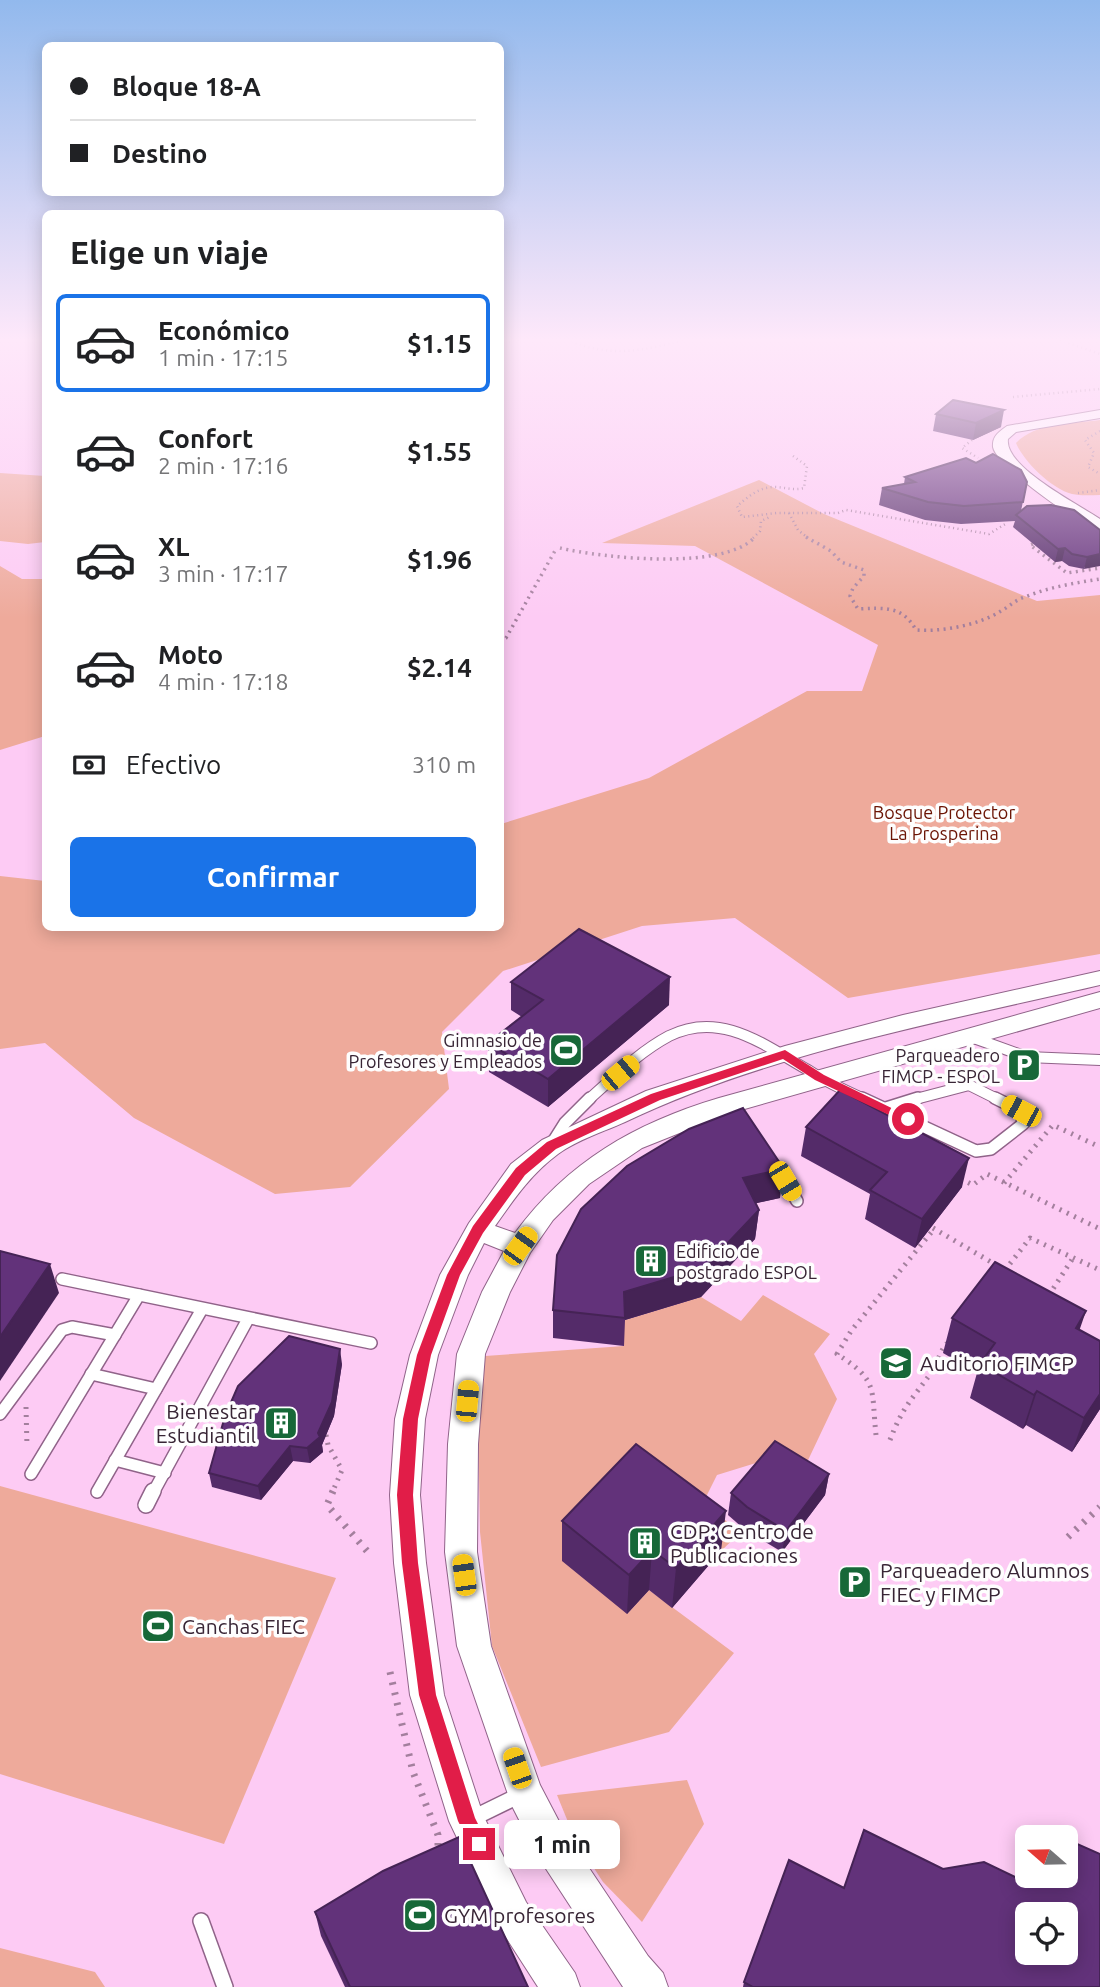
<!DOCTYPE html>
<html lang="es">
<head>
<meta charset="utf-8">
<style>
	:root { --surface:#fff; --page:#f2f2f2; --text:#202124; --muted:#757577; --line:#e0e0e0; --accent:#1a73e8 }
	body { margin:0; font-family:Ubuntu,sans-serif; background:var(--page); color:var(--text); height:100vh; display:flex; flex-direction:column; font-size:26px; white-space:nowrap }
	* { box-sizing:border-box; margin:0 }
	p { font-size:23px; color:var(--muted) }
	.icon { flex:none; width:38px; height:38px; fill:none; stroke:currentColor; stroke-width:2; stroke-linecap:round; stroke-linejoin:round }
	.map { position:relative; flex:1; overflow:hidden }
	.drawer { position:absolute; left:42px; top:210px; width:462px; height:721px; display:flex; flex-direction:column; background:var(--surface); border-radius:10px; box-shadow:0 4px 18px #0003 }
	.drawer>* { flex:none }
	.guide { position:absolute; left:42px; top:42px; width:462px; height:154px; border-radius:10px; box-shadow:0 4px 18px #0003; display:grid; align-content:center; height:154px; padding:0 28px; background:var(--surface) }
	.needle { width:46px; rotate:290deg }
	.tools { position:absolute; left:1015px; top:1825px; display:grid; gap:14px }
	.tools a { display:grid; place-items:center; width:63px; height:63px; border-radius:10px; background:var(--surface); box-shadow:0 4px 18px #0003; font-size:35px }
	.end { position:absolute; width:32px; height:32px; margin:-16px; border:9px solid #e11d48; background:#fff; box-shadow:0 0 0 4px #fff }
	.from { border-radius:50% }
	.bubble { position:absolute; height:49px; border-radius:10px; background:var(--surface); box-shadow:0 4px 18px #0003; font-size:23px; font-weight:700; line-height:49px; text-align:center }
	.car { position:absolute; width:21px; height:42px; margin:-21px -10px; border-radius:9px; box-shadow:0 0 5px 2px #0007; background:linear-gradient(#f5c518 24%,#345 0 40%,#f5c518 0 76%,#345 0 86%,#f5c518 0) }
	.guide b { display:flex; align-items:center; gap:24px; height:66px; font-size:26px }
	.guide b+b { border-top:2px solid var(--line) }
	.guide i { width:18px; height:18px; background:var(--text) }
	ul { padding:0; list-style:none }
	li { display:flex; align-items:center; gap:21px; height:98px; margin:0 14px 10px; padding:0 14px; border:4px solid transparent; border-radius:10px }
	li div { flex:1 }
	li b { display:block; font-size:26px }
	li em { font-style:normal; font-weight:700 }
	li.current { border-color:var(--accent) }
	li>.icon { width:63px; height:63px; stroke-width:1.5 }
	h2 { padding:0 28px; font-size:32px; line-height:84px }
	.pay { display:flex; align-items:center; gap:18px; height:77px; padding:0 28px; font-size:26px }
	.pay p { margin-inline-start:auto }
	.button { display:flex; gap:14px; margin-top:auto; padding:14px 28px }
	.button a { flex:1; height:80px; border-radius:10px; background:var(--accent); color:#fff; font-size:28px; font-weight:700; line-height:80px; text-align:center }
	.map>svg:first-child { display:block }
	.green { fill:#eeaa9b }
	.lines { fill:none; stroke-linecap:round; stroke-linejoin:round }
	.service-far2-casing { stroke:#906389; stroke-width:12 }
	.service-far1-casing { stroke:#906389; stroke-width:14 }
	.service-casing { stroke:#906389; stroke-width:18 }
	.tertiary-casing { stroke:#906389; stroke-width:2 }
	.path-far3 { stroke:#a37f9d; stroke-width:2.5; stroke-dasharray:1 3.5; stroke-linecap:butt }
	.path-far2 { stroke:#a37f9d; stroke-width:3.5; stroke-dasharray:2 4.5; stroke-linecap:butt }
	.path-far1 { stroke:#a37f9d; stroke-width:5; stroke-dasharray:2 6; stroke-linecap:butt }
	.path { stroke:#a37f9d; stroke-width:7; stroke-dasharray:2.5 8; stroke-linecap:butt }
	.service-far2 { stroke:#fff; stroke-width:10 }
	.service-far1 { stroke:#fff; stroke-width:11 }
	.service { stroke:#fff; stroke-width:15 }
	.tertiary { fill:#fff; fill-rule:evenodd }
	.wall { fill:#542b69 }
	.shaded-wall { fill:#452355 }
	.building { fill:#62327a; stroke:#452355; stroke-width:2; fill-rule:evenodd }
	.route { fill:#e11d48 }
	.labels { text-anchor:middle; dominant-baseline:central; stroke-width:7; stroke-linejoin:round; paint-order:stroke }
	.park-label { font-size:18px; fill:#6b1404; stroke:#fefefe }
	.poi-label { font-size:18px; fill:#382535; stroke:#fefefe; text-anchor:end }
	.near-poi-label { font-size:21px; fill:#382535; stroke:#fefefe; text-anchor:start }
</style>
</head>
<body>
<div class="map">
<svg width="1100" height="1987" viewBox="0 0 1100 1987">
	<rect width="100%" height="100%" fill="#fdcbf4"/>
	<g class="green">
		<path d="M1100,420v75c-9,0 -19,1 -28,-1 -20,-5 -48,-32 -56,-51 20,-21 57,-19 84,-23z"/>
		<polygon points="0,473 45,476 45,542 28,544 0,541"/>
		<polygon points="759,480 824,514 1037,601 1100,595 1100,954 848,998 735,918 642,926 503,971 442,1032 449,1089 350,1187 275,1194 134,1118 45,1043 0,1049 0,876 45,881 46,928 500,928 501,824 649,778 807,691 862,691 878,645 695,546 602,543"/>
		<polygon points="0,566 22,579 46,579 45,736 0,750"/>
		<polygon points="763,1295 830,1334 814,1354 837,1399 801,1475 769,1459 717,1475 695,1519 724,1519 740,1533 721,1551 671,1512 627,1614 649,1590 734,1653 669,1732 541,1767 492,1646 480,1532 478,1419 471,1357 624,1346 622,1321 701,1297 741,1321"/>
		<polygon points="0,1486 336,1578 224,1844 0,1774"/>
		<polygon points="687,1780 704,1824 642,1922 603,1882 575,1839 557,1795"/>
		<polygon points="0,1948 95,1972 105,1987 0,1987"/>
	</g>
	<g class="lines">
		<g class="service-far2-casing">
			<g id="service-far2">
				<polyline points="971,1037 1027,1057 1100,1060"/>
				<path d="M588,1100c25,-22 51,-48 81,-64 52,-26 95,9 139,34 18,12 38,21 58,30"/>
				<polyline points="912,1100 969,1085 999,1100"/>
			</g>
		</g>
		<g class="service-far1-casing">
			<g id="service-far1">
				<polyline points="862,1098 976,1151 991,1149 1023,1124 1021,1111 995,1098"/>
				<polyline points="886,1108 918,1098"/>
				<polyline points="553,1142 565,1123 590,1098"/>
				<polyline points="777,1168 797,1201"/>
				<polyline points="62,1279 371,1343"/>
				<polyline points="91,1374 156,1389"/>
				<polyline points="0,1414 62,1330 72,1327 115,1335"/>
				<polyline points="115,1460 165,1473"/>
				<polyline points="31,1474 139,1295"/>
				<polyline points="97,1492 202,1309"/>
				<polyline points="153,1493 248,1319"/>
			</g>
		</g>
		<g class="service-casing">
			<g id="service">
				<polyline points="146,1505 153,1491"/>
				<polyline points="471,1819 520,1795"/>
				<polyline points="201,1921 225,1987"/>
			</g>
		</g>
		<g class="tertiary-casing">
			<g id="tertiary">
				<path d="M1100,410v8l-84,14 -8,7c-4,28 70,65 92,80v12c-19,-5 -104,-65 -107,-84 -1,-11 6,-15 14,-21z"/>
				<path d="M1100,971v14c-158,37 -328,67 -475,137 -22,10 -48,18 -67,32 -27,20 -44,45 -63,72l20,7c52,-71 120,-110 204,-135l381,-106v16l-373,106 -85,34 -53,36 -36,36 -23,33 -20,39 -25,62 -7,90 -1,108 14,94 49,139 23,44 85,127 15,17 5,14h-45l-86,-132 -25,-49 -55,-160 -12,-94 3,-108 9,-90 25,-62 22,-41 -20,-8 -16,32 -30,80 -13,64 -5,76 6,68 18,132 39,120 43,87 49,71 5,14h-42l-38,-59 -51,-107 -39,-126 -16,-132 -4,-68 5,-76 15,-64 30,-80 29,-52 42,-59 31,-24 104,-49 139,-45 118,-31z"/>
			</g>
		</g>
		<g class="path-far3">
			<path d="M567,340c44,18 73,11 118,0"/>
			<polyline points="1060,340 1100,354"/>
			<polyline points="500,343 522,340"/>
			<polyline points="1013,397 1100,389"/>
			<polyline points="1100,431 1085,440 1094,453 1088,467 1100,474"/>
			<polyline points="972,440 962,448 978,458"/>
			<path d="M793,456l14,10 -3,22c-11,3 -19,-1 -30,-1 -15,0 -26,10 -37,19l5,11 35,-4h61l8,-3 143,24 18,-11"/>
			<polyline points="1078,493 1100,490"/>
			<polyline points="789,513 798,530 808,538"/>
			<polyline points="753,538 760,531 761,521 770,517"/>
		</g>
		<g class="path-far2">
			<path d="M806,537l25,14 10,11 23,8v6l-11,12 -3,8 8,13c26,-1 44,-4 58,21 26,2 63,-5 85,-19 9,-5 14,-11 24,-14 24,-10 50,-14 75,-18"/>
			<polyline points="1033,544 1030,545 1067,573 1100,568"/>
			<path d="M560,548c43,10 164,23 195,-11"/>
			<polyline points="500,641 506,638 556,549"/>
		</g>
		<g class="path-far1">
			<polyline points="961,1179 973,1185 987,1174 1100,1229"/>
			<polyline points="1004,1183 1053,1125 1100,1147"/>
			<polyline points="933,1228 998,1266"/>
			<polyline points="1005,1270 1030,1238 1100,1270"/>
			<polyline points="1049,1295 1073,1258"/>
			<polyline points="26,1407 27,1447"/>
			<polyline points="326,1435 328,1445 342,1470 332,1493"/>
			<path d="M876,1435c-5,-47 3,-54 -39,-81l14,-23 83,-102"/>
			<path d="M890,1440c12,-32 22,-41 41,-67 7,-9 7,-19 16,-30"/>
		</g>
		<g class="path">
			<polyline points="333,1491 327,1505 367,1551"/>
			<polyline points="1068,1537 1100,1507"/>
			<polyline points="390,1672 413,1772 438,1835 438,1852"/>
		</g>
		<use href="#service-far2" class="service-far2"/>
		<use href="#service-far1" class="service-far1"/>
		<use href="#service" class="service"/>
		<use href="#tertiary" class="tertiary"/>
	</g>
	<g class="wall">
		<polygon points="936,414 1001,427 973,440 933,431"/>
		<polygon points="976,463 1027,482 1021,511 1100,530 1084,569 1069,566 1062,561 1055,562 1013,527 1015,521 961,524 925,520 879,505 882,488 904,484 905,477"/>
		<polygon points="511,982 669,1005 548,1107 489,1072 488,1043 522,1017 511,1010"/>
		<polygon points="806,1127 962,1187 915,1248 865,1219 870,1194 801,1156"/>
		<polygon points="780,1198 756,1203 759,1210 755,1239 701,1297 625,1320 624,1346 553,1338 553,1310 581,1209"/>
		<polygon points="952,1318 1080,1330 1100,1409 1072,1452 1026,1425 1023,1429 970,1398 977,1373 943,1353"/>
		<polygon points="342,1364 334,1416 322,1445 323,1452 310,1463 293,1461 261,1500 212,1487 209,1473"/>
		<polygon points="829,1474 825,1495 782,1552 744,1529 728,1515 731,1493"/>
		<polygon points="562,1521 721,1551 672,1608 649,1590 627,1614 562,1561"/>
		<polygon points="943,1869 1030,1884 1032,1876 1066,1876 1100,1987 743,1987 744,1982 844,1888"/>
		<polygon points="315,1912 528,1987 345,1987 321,1936"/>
	</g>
	<g class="shaded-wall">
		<polygon points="1004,410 1001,427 973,440 976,423"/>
		<polygon points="1065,548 1062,561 1055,562 1058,549"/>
		<polygon points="1100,554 1100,566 1084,569 1087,557"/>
		<polygon points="670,977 669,1005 548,1107 548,1079"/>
		<polygon points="969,1158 962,1187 915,1248 922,1219"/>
		<polygon points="784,1169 780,1198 740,1207 743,1178"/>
		<polygon points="759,1210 755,1239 701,1297 625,1320 624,1292"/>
		<polygon points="50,1264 59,1293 0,1381 0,1337"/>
		<polygon points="1086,1311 1074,1346 1076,1328"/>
		<polygon points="340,1349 342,1364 334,1416 322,1445 323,1452 310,1463 307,1448 318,1433"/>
		<polygon points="1037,1391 1026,1425 1023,1429 1034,1395"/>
		<polygon points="1100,1394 1100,1409 1072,1452 1084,1418"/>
		<polygon points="290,1446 293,1461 261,1500 258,1486"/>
		<polygon points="829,1474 825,1495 782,1552 786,1531"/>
		<polygon points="726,1511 721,1551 672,1608 676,1568"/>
		<polygon points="652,1550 649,1590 627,1614 629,1575"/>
	</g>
	<g class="building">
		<polygon points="953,400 1004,410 976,423 936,414"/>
		<polygon points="993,454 1021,470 1027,482 1023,502 964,506 928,502 882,488 915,482 905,477 966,458 976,463"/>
		<polygon points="1051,505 1074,510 1100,530 1100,554 1087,557 1072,554 1065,548 1058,549 1016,515 1027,506"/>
		<polygon points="579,929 670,977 548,1079 488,1043 543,1000 511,982"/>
		<polygon points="840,1090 969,1158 922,1219 870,1190 887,1172 806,1127"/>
		<polygon points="743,1108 784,1169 743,1178 759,1210 704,1268 624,1292 625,1318 553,1310 557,1255 581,1209 627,1166 689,1129"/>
		<polygon points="0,1251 50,1264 0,1337"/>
		<polygon points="995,1262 1086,1311 1076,1328 1100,1341 1100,1394 1084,1418 1037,1391 1034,1395 980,1364 995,1343 952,1318"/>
		<polygon points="289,1336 340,1349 332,1402 318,1433 320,1437 307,1448 290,1446 258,1486 209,1473 225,1416 238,1386"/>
		<polygon points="775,1441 829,1474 786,1531 747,1507 731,1493"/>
		<polygon points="636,1444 726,1511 676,1568 652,1550 629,1575 562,1521"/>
		<path d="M864,1830l79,39 41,-7 50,24 2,-10h30v-37l34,15v133h-347l-9,-5 45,-122 55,28zM1027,1914h39v39h-39z"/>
		<polygon points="1048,1831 1062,1838 1046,1838"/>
		<polygon points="459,1837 528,1987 350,1987 315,1912 383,1871"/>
	</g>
	<linearGradient id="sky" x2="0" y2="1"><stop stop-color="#92b9ed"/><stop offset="0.55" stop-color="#fee8fa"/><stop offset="1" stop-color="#fee8fa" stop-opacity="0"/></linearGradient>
	<rect width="1100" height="618" fill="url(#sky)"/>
	<polygon class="route" points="785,1050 824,1075 914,1119 912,1122 904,1122 815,1080 783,1059 660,1100 556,1149 525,1175 483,1233 460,1275 431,1355 418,1419 413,1495 418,1563 436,1695 475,1818 488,1844 485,1851 479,1853 473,1851 458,1821 419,1695 402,1563 397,1495 403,1419 417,1355 447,1275 473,1226 516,1168 547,1142 651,1094"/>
	<defs>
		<g id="stadium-square" transform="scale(1.75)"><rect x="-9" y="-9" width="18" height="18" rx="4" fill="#176838" stroke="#fefefe"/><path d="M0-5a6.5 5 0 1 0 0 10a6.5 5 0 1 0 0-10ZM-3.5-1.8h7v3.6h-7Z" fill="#fff"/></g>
		<g id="parking-square" transform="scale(1.75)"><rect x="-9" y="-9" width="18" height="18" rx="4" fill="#176838" stroke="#fefefe"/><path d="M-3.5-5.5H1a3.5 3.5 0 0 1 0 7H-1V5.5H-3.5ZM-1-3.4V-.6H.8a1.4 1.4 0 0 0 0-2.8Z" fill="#fff"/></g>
		<g id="building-square" transform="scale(1.75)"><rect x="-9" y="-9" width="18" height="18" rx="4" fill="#176838" stroke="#fefefe"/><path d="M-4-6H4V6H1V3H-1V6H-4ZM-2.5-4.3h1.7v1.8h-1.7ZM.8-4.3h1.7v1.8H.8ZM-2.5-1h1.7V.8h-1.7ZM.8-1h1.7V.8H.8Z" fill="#fff"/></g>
		<g id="university-square" transform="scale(1.75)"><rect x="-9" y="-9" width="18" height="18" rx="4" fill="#176838" stroke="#fefefe"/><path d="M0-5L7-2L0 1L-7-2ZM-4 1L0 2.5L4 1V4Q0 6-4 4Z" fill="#fff"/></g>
	</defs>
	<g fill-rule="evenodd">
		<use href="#stadium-square" x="566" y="1050"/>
		<use href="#parking-square" x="1024" y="1065"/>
		<use href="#building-square" x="651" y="1261"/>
		<use href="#university-square" x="896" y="1363"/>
		<use href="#building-square" x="281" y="1423"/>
		<use href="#building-square" x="645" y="1543"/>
		<use href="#parking-square" x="855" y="1582"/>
		<use href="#stadium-square" x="158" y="1626"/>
		<use href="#stadium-square" x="420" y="1915"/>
	</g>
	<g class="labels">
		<g class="park-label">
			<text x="944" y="812">Bosque Protector<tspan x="944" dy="21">La Prosperina</tspan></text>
		</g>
		<g class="poi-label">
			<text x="542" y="1040">Gimnasio de<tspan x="542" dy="21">Profesores y Empleados</tspan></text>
			<text x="1000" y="1055">Parqueadero<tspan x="1000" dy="21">FIMCP - ESPOL</tspan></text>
			<text x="676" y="1251" text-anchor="start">Edificio de<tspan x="676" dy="21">postgrado ESPOL</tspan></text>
		</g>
		<g class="near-poi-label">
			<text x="920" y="1363">Auditorio FIMCP</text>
			<text x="256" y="1411" text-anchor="end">Bienestar<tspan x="256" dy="24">Estudiantil</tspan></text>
			<text x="670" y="1531">CDP: Centro de<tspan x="670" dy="24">Publicaciones</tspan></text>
			<text x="880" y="1570">Parqueadero Alumnos<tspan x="880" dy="24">FIEC y FIMCP</tspan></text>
			<text x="182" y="1626">Canchas FIEC</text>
			<text x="444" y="1915">GYM profesores</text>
		</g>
	</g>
</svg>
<div class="tools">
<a><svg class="needle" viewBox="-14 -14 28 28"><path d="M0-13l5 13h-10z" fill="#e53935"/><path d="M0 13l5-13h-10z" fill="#757577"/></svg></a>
<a><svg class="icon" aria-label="locate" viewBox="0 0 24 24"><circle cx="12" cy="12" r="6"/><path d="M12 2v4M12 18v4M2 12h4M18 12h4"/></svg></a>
</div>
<i class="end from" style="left:908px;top:1119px"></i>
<i class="end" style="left:479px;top:1844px"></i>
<div class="bubble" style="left:504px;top:1820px;width:116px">1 min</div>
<i class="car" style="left:620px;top:1073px;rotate:50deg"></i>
<i class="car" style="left:1021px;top:1111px;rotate:298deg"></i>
<i class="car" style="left:785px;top:1181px;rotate:149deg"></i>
<i class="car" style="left:520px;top:1246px;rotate:36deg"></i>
<i class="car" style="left:467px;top:1401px;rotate:5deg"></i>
<i class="car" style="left:464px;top:1575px;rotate:352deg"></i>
<i class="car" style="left:517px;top:1768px;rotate:341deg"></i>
<div class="guide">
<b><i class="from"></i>Bloque 18-A</b>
<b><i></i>Destino</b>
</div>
<section class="drawer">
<h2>Elige un viaje</h2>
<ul>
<li class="current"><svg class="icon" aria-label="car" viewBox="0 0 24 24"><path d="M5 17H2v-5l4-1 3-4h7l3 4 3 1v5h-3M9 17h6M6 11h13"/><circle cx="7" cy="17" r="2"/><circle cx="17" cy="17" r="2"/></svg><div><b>Económico</b><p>1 min · 17:15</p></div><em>$1.15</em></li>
<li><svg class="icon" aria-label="car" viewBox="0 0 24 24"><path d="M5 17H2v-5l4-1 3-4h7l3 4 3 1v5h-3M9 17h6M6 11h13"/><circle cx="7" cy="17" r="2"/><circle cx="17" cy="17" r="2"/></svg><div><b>Confort</b><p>2 min · 17:16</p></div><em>$1.55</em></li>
<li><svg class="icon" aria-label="car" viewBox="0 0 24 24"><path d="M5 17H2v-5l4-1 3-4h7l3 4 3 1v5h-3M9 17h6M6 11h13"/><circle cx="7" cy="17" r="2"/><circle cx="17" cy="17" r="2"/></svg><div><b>XL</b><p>3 min · 17:17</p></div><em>$1.96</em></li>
<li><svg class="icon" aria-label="car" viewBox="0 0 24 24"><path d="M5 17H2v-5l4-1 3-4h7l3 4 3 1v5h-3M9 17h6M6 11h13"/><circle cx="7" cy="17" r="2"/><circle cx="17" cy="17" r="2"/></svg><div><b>Moto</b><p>4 min · 17:18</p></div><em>$2.14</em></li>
</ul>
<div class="pay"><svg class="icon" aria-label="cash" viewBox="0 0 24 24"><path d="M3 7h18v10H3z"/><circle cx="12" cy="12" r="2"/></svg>Efectivo<p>310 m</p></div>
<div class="button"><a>Confirmar</a></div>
</section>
</div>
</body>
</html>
